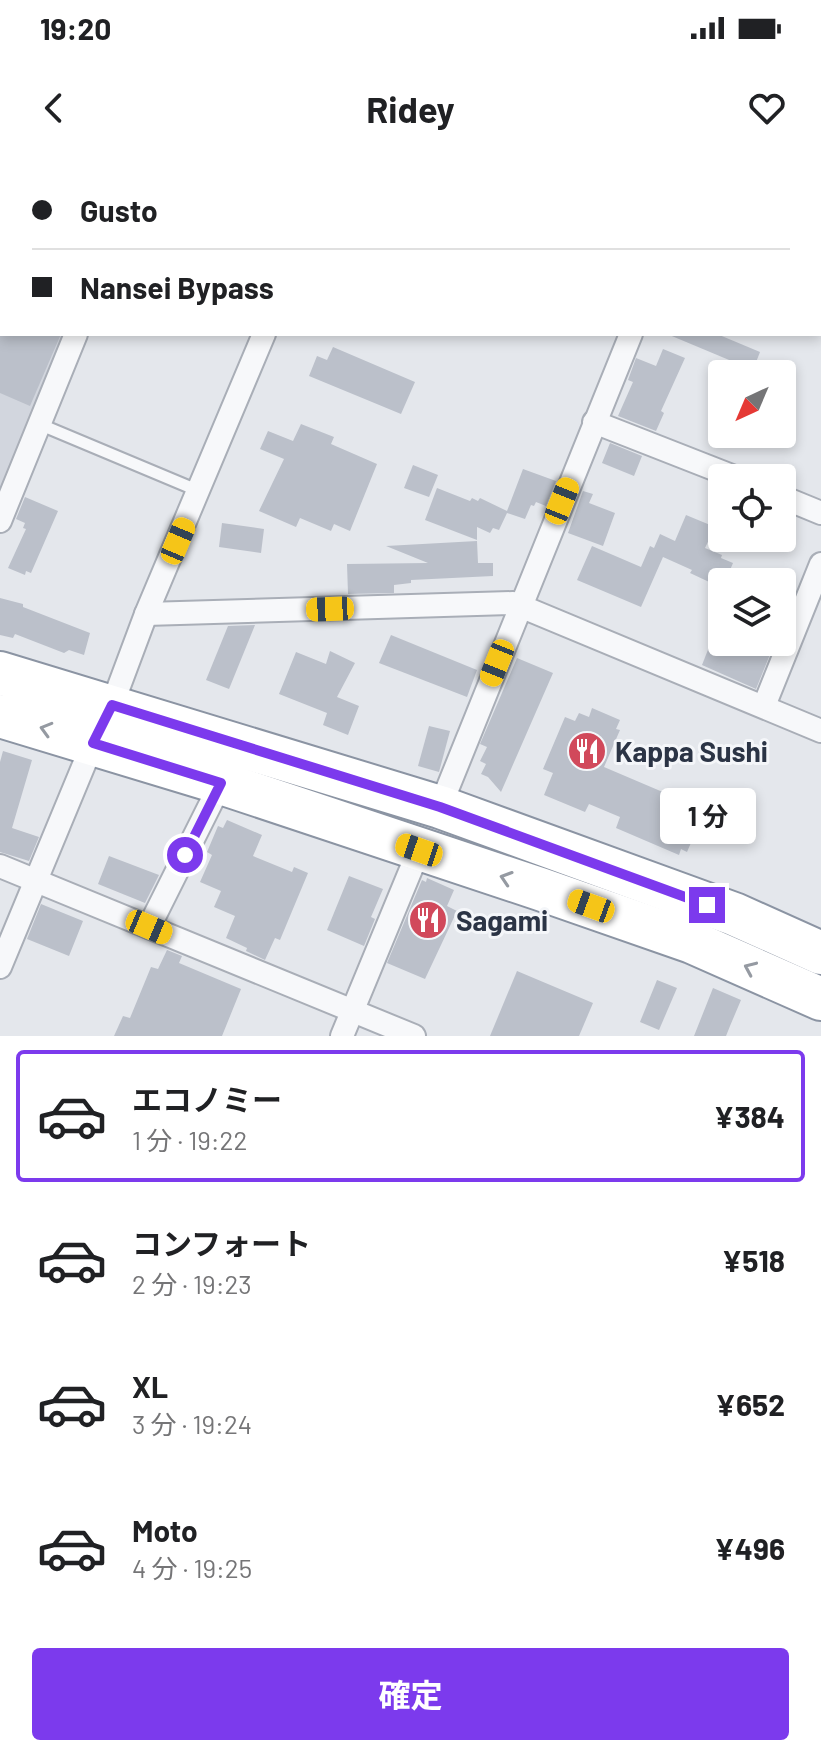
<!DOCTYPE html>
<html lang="ja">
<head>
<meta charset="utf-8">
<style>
	:root { --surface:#fff; --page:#f2f2f2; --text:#202124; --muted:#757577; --line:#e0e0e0; --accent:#7c3aed }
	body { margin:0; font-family:Barlow,"Noto Sans JP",sans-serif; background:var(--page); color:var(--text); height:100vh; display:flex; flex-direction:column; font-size:30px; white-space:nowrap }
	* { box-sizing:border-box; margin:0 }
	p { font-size:26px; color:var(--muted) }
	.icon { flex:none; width:44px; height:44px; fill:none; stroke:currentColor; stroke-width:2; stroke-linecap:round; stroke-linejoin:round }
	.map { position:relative; height:876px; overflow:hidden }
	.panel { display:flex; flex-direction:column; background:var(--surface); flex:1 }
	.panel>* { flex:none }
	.top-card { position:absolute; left:0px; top:0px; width:822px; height:176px; box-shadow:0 4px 12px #0003; display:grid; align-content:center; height:176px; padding:0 32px; background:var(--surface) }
	.needle { width:52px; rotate:224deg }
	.buttons { position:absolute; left:708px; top:200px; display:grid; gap:16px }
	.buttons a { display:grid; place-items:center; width:88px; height:88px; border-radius:8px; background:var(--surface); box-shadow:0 4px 12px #0003; font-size:40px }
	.end { position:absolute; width:36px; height:36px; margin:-18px; border:10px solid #7c3aed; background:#fff; box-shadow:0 0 0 4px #fff }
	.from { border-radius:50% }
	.bubble { position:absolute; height:56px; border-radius:8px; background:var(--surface); box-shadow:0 4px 12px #0003; font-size:26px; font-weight:700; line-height:56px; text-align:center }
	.car { position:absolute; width:24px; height:48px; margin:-24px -12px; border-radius:10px; box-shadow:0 0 6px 2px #0007; background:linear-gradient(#f5c518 24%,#345 0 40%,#f5c518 0 76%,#345 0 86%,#f5c518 0) }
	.top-card b { display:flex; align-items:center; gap:28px; height:76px; font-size:30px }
	.top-card b+b { border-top:2px solid var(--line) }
	.top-card i { width:20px; height:20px; background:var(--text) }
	ul { padding:14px 0 0; list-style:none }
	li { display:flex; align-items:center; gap:24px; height:132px; margin:0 16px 12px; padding:0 16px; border:4px solid transparent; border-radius:8px }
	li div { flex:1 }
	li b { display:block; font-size:30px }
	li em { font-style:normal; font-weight:700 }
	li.on { border-color:var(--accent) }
	li>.icon { width:72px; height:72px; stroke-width:1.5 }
	.primary-button { display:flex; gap:16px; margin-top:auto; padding:16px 32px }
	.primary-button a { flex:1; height:92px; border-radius:8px; background:var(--accent); color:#fff; font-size:32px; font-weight:700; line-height:92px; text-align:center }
	.status { display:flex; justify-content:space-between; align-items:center; height:56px; padding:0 40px; background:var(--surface); direction:ltr }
	.status svg { height:22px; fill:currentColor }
	header { display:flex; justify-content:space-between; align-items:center; height:104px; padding:0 32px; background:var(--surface); font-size:36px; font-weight:700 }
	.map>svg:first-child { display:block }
	.built { fill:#d2d6de }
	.building { fill:#bbc0ca }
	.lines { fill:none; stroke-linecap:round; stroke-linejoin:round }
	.lane-casing { stroke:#a9aeb7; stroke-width:15 }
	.street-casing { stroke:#a9aeb7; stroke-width:26 }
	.highway-casing { stroke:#8b94a3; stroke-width:46 }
	.lane { stroke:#f7f8fa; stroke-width:11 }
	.street { stroke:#f7f8fa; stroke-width:22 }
	.highway { stroke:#fff; stroke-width:42 }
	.oneway { stroke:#959aa2 }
	.route { stroke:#7c3aed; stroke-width:10 }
	.labels { text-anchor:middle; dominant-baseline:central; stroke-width:6; stroke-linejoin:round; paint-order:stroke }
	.poi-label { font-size:28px; font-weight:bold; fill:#2b3445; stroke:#f4f6f9; text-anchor:start }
</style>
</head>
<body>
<div class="status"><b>19:20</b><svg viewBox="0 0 49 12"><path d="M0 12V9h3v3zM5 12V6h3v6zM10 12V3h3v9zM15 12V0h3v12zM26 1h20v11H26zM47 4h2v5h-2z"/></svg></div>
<header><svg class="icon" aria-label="back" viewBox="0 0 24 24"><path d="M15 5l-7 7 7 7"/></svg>Ridey<svg class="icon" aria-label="heart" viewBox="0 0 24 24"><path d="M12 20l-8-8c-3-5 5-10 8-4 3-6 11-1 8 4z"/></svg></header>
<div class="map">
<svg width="821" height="876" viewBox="0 0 821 876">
	<rect width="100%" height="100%" fill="#e4e7ec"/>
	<polygon class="built" points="0,0 135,0 2,2 2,174 68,174 0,348"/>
	<g class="building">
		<polygon points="0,174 61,174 30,246 0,233"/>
		<polygon points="667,174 717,174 760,192 753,210"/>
		<polygon points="333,187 415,222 401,254 309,216 317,196 327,200"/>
		<polygon points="663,189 685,198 661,251 664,253 656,271 618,256 633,222 628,220 636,198 656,206"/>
		<polygon points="301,264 334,277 331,284 377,304 350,371 334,364 331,371 300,358 296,367 259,351 284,299 260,289 268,271 293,281"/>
		<polygon points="610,283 642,296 634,316 602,303"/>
		<polygon points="413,305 438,315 429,337 404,328"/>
		<polygon points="523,309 556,321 546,346 536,342 534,346 531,345 525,359 507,353 499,370 493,368 490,373 477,367 477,380 425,360 437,328 470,341 472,338 478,341 480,338 507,351"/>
		<polygon points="583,331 593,334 589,343 615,353 603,386 568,373"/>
		<polygon points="25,337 58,351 31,413 26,411 25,415 8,408 26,369 23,368 25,363 16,359"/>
		<polygon points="686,355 715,367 705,388 722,395 721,398 733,403 725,422 722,422 722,428 690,413 692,410 663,397 641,447 577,420 592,386 641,407 650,386 654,388 660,374 675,381"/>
		<polygon points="222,363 264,369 261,393 219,387"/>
		<polygon points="477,381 478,403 493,403 493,416 411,420 411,423 394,425 394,433 348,434 347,404 428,403 386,386"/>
		<polygon points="0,438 23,444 23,447 90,473 84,495 69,490 64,493 15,474 13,478 0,475"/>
		<polygon points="255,465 229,529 206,520 228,466"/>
		<polygon points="391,475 477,510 467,537 379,503"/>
		<polygon points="711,482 775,482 756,529 702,505"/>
		<polygon points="330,491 355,503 337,537 359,546 348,575 323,565 327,553 279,534 296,492 326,504"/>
		<polygon points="517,498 553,513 501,632 488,617 481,614 486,604 480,601 487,587 480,584"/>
		<polygon points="592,548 620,560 616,569 620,570 604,607 705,650 687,692 681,689 679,695 616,668 620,657 589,644 585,652 544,635 553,613 543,609 565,557 575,561 579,553 589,557"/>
		<polygon points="429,566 450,571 439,612 418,606"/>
		<polygon points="3,591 32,600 12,668 39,677 29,701 0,692 0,602"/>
		<polygon points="227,660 262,675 253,696 292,712 294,707 308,713 280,780 275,778 265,800 246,791 247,788 226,778 235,756 214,747 221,731 200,722 212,695 207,692 218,666 223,668"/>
		<polygon points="109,696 159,715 145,743 98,724"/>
		<polygon points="349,716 383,729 371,757 375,759 364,786 327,770"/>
		<polygon points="427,718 454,730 447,746 457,751 425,819 387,803 422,720 426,722"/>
		<polygon points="41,744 83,761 69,796 27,779"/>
		<polygon points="167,790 182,796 179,803 241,829 222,876 114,876 123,856 130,858 151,807 158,809"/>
		<polygon points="517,811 593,843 579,876 490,876"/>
		<polygon points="657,820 677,828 659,870 640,862"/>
		<polygon points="713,828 741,840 730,866 726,876 694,876"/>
	</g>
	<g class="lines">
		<g class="lane-casing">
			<polyline id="lane" points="39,264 199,331"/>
		</g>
		<g class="street-casing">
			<g id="street">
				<polyline points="146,2 146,0"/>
				<polyline points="335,2 336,0"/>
				<polyline points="694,2 695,0"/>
				<polyline points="594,262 737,318"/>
				<polyline points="782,337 821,353"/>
				<polyline points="0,361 76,174"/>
				<polyline points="146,454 513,443 821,571"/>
				<polyline points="764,546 821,404"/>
				<polyline points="440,647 631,174"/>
				<polyline points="0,706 414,876"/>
				<polyline points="149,767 221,623"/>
				<polyline points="0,807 93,583 112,545 146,454 264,174"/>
				<polyline points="342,876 419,690"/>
			</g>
		</g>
		<g class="highway-casing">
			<g id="highway">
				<polyline points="0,513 440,647 734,754 821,793"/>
				<polyline points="0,556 221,623 540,729 692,782 821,839"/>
			</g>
		</g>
		<use href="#lane" class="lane"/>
		<use href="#street" class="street"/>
		<use href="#highway" class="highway"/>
	</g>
	<defs><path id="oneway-chevron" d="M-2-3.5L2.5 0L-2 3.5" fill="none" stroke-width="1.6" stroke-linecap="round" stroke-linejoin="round" transform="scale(2)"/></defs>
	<g class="oneway">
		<use href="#oneway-chevron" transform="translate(46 569) rotate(-164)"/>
		<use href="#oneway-chevron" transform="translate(506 718) rotate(-162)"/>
		<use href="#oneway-chevron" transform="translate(750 808) rotate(-156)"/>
	</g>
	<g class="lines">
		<polyline class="route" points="185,695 221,623 93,583 112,545 440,647 707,745"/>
	</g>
	<defs>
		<g id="restaurant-disc" transform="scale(2)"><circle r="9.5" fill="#d1495b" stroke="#f4f6f9"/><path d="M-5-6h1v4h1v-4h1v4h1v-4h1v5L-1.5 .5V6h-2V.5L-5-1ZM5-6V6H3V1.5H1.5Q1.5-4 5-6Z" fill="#fff"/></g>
	</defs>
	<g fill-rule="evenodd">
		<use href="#restaurant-disc" x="587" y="591"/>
		<use href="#restaurant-disc" x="428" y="760"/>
	</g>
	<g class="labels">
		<g class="poi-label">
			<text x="615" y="591">Kappa Sushi</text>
			<text x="456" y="760">Sagami</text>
		</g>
	</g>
</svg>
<div class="buttons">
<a><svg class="needle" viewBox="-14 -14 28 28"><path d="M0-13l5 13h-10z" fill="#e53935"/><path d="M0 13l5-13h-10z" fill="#757577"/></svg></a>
<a><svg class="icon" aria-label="locate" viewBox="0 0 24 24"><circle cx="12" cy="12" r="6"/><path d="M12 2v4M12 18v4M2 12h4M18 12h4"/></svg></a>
<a><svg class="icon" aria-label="layers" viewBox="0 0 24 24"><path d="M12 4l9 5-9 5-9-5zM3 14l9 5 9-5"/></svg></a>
</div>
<i class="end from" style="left:185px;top:695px"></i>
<i class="end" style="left:707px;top:745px"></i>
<div class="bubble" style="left:660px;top:628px;width:96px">1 分</div>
<i class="car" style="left:562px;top:341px;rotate:22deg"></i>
<i class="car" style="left:178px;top:381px;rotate:23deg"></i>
<i class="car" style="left:330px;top:449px;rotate:268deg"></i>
<i class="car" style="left:497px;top:503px;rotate:202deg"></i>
<i class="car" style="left:419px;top:690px;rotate:289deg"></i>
<i class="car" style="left:591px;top:746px;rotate:290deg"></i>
<i class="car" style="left:149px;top:767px;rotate:113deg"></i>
<div class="top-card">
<b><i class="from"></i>Gusto</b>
<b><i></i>Nansei Bypass</b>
</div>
</div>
<section class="panel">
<ul>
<li class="on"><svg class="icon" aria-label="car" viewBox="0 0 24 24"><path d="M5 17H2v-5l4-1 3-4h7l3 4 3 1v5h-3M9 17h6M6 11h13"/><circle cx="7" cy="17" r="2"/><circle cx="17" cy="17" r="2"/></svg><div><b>エコノミー</b><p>1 分 · 19:22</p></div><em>¥384</em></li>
<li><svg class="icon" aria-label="car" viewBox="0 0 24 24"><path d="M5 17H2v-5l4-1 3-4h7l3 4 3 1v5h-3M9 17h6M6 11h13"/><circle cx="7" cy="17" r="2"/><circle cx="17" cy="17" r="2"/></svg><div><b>コンフォート</b><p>2 分 · 19:23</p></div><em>¥518</em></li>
<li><svg class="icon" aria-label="car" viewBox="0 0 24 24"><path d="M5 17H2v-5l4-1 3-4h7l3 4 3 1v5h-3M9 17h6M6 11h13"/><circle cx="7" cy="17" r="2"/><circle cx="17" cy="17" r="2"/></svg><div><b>XL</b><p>3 分 · 19:24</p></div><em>¥652</em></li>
<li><svg class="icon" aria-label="car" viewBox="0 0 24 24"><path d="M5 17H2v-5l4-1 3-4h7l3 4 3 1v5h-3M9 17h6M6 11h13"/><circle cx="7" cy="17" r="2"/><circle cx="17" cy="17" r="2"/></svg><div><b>Moto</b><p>4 分 · 19:25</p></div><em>¥496</em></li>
</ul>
<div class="primary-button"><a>確定</a></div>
</section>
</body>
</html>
